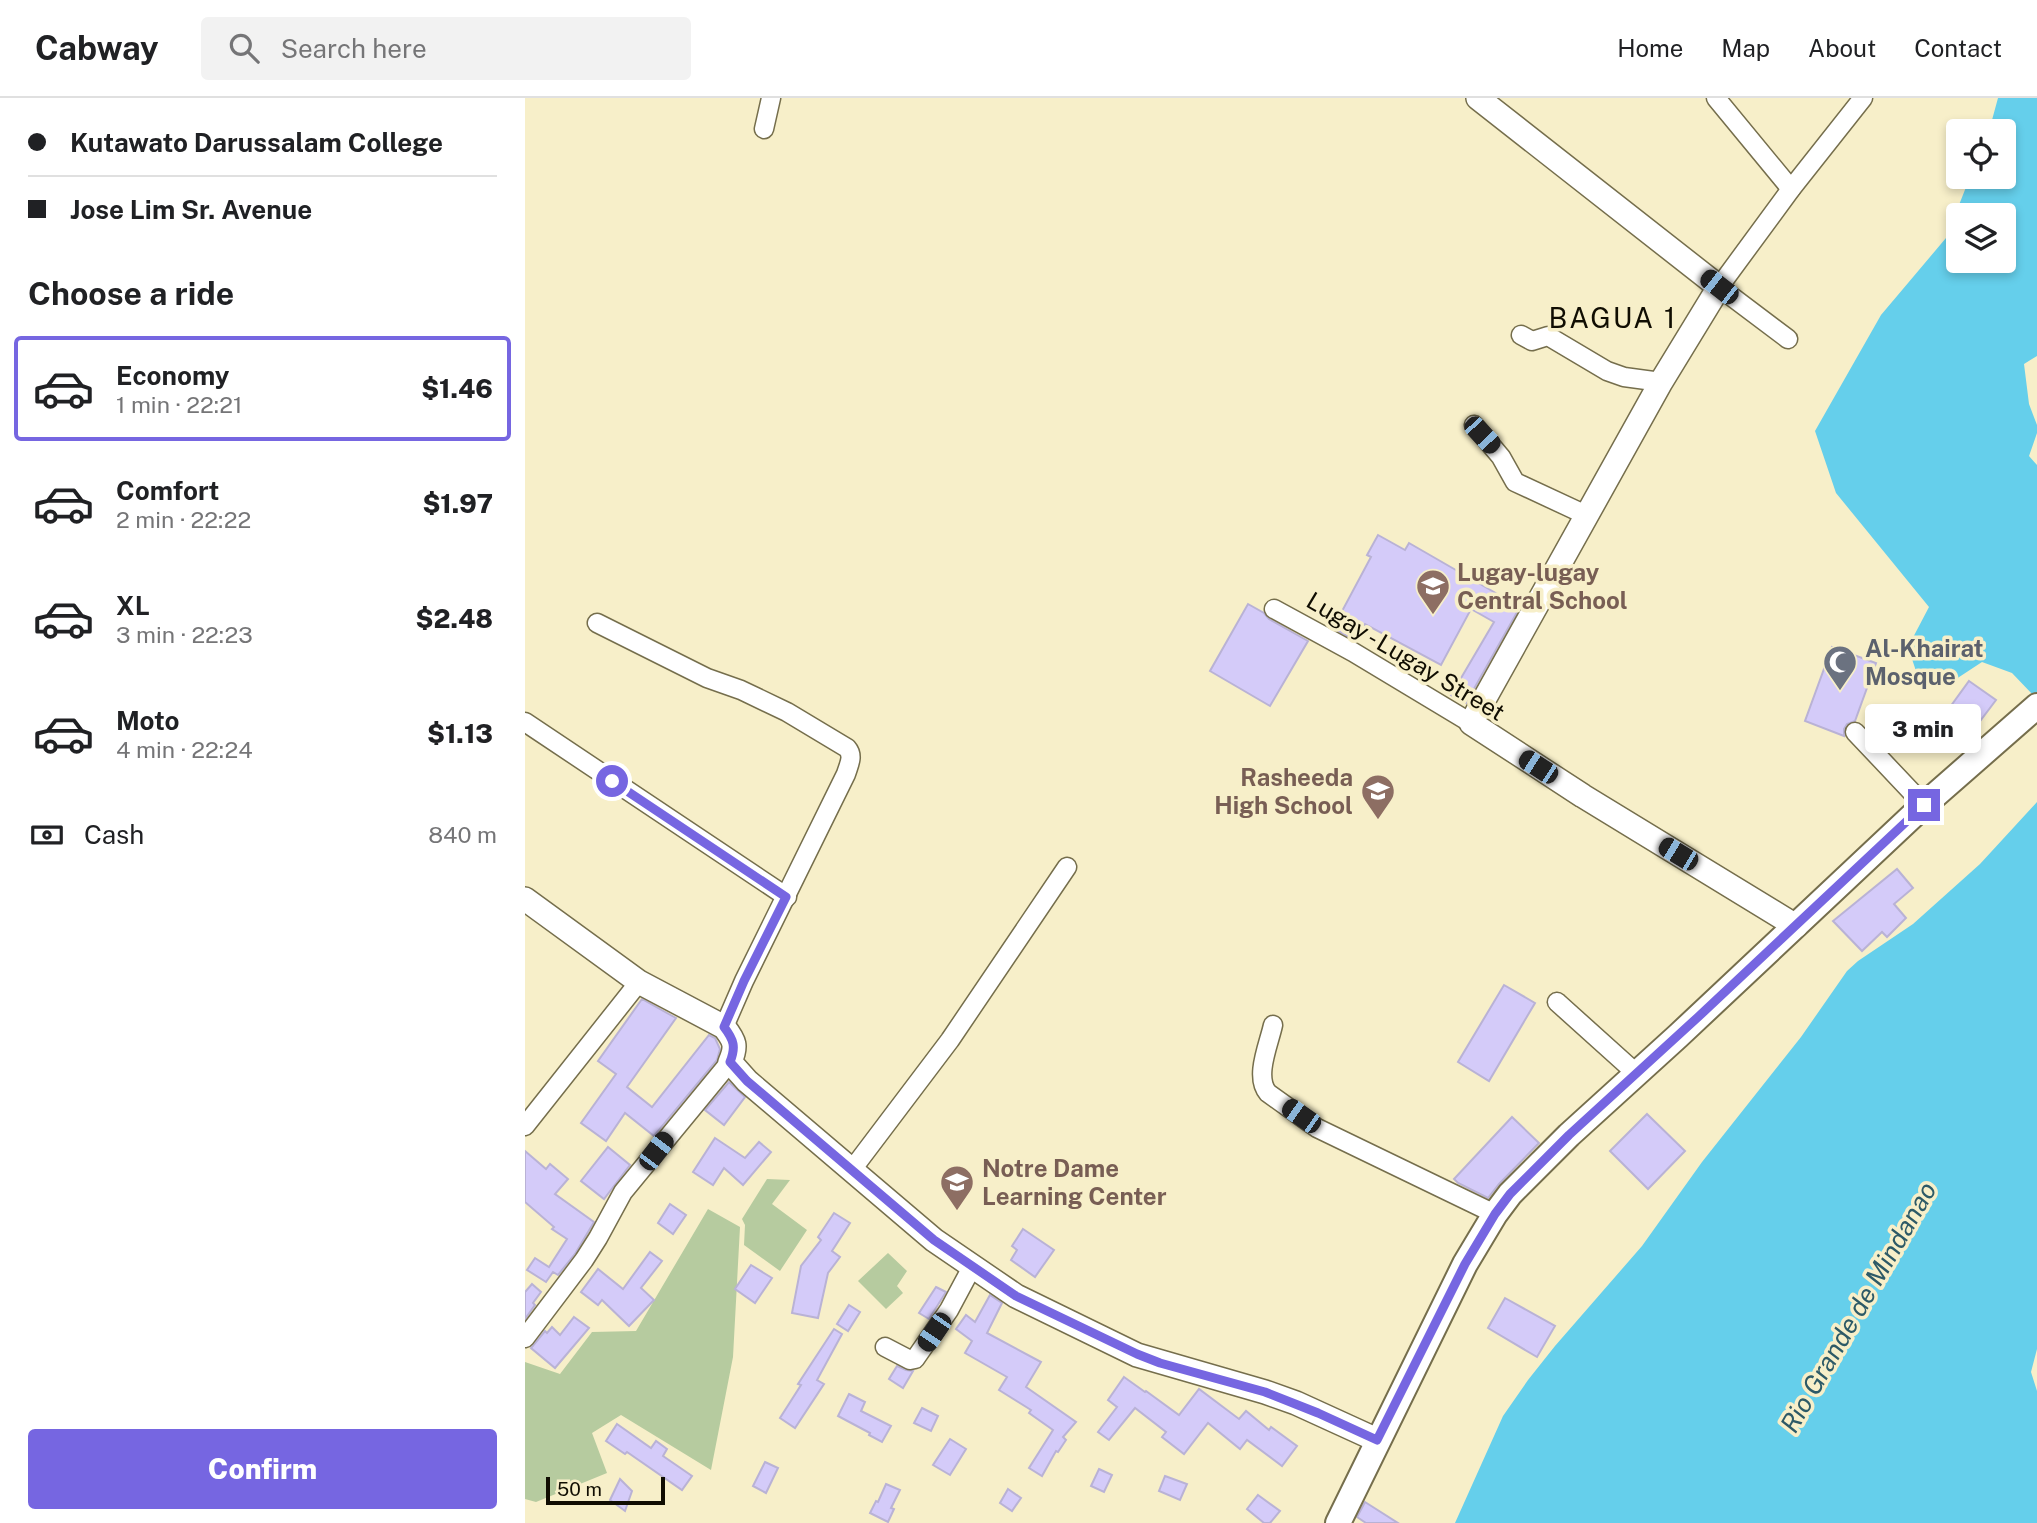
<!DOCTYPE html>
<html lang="en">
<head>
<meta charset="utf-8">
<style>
	:root { --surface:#fff; --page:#f2f2f2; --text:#202124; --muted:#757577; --line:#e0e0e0; --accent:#7666e1 }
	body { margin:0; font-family:"Public Sans",sans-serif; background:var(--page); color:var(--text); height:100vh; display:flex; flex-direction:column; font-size:26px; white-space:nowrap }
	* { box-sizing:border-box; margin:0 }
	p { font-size:23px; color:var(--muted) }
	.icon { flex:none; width:38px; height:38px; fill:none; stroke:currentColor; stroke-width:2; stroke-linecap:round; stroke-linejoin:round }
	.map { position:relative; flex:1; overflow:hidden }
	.side { display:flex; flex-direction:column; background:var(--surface); width:525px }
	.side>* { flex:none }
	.hud { display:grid; align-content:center; height:154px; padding:0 28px; background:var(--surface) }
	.controls { position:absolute; left:1421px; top:21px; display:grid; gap:14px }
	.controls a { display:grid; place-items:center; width:70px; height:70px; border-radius:7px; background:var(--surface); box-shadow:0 4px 10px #0003; font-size:35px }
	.scale { position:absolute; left:21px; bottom:18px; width:119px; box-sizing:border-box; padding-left:7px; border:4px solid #100d02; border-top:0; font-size:19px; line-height:24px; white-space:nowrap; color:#100d02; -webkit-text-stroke:5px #f7efc9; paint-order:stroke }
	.end { position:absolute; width:32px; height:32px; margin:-16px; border:9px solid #7666e1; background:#fff; box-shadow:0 0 0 4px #fff }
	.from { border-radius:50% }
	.bubble { position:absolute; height:49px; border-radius:7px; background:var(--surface); box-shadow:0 4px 10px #0003; font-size:23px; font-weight:800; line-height:49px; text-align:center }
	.car { position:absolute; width:21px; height:42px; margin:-21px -10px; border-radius:9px; box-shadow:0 0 5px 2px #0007; background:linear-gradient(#222 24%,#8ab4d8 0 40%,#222 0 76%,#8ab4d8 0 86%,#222 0) }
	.hud b { display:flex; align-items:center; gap:24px; height:66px; font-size:26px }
	.hud b+b { border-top:2px solid var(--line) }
	.hud i { width:18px; height:18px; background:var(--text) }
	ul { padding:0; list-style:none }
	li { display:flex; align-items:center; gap:21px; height:105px; margin:0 14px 10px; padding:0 14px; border:4px solid transparent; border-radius:7px }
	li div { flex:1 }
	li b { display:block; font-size:26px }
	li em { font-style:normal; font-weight:800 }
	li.on { border-color:var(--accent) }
	li>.icon { width:63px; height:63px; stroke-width:1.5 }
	h2 { padding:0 28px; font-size:32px; line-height:84px }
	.pay { display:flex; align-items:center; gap:18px; height:77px; padding:0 28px; font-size:26px }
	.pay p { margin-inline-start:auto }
	.cta { display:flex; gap:14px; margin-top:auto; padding:14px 28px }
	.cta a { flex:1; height:80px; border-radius:7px; background:var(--accent); color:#fff; font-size:28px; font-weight:800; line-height:80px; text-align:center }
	header { display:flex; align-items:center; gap:42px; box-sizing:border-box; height:98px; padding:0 35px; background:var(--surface); border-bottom:2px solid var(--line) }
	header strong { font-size:33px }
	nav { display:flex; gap:38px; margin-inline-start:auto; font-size:24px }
	.search { width:490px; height:63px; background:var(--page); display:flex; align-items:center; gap:18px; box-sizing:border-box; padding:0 24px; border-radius:7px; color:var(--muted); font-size:26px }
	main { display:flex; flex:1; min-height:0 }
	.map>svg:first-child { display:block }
	.green { fill:#b6cb9f }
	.water { fill:#65cfeb; fill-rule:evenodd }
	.building { fill:#d4cbf9; stroke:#b9b2d5; stroke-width:2 }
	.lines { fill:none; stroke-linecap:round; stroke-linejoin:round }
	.minor-casing { stroke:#756e4c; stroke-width:21 }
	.tertiary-casing { stroke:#756e4c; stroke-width:26 }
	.secondary-casing { stroke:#756e4c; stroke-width:28 }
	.minor { stroke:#fff; stroke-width:18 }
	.tertiary { stroke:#fff; stroke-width:23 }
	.secondary { stroke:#fff; stroke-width:24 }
	.route { stroke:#7666e1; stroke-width:9 }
	.labels { text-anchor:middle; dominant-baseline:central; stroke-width:7; stroke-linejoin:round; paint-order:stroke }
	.education-label { font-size:24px; font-weight:bold; fill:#785e54; stroke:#f7efc9; text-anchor:start }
	.worship-label { font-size:24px; font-weight:bold; fill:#5b616d; stroke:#f7efc9; text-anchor:start }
	.street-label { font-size:24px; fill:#100d02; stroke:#f7efc9 }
	.water-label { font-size:26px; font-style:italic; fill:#2d5a67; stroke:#f7efc9 }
	.quarter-label { font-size:28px; letter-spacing:2px; fill:#100d02; stroke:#f7efc9 }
</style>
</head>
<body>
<header>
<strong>Cabway</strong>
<div class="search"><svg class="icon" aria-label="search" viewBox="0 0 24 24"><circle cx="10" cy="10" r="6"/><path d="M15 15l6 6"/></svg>Search here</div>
<nav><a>Home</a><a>Map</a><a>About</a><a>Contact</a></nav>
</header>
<main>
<section class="side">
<div class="hud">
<b><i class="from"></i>Kutawato Darussalam College</b>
<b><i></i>Jose Lim Sr. Avenue</b>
</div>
<h2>Choose a ride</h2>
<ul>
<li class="on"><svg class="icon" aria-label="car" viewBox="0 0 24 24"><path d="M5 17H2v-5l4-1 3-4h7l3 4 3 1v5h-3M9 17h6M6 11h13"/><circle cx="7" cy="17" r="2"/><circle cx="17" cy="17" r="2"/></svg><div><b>Economy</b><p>1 min · 22:21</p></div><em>$1.46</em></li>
<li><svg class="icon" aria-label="car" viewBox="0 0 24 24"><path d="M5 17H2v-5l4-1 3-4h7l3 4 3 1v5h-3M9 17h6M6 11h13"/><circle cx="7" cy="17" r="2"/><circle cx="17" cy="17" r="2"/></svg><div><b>Comfort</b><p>2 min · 22:22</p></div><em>$1.97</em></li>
<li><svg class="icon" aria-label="car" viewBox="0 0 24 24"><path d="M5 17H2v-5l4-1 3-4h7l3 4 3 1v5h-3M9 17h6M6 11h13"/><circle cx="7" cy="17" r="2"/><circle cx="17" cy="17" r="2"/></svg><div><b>XL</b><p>3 min · 22:23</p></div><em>$2.48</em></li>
<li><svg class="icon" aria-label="car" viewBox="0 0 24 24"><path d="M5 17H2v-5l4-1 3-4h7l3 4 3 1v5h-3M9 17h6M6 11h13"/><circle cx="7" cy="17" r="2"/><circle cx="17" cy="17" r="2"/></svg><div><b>Moto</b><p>4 min · 22:24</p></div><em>$1.13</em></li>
</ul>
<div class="pay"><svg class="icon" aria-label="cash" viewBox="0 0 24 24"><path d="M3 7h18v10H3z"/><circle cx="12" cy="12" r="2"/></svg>Cash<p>840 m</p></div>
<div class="cta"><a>Confirm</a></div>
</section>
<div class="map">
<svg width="1512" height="1425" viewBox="0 0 1512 1425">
	<rect width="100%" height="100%" fill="#f7efc9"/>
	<g class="green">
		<polygon points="242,1081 265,1082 247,1106 282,1132 255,1173 219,1147 220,1127 217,1121"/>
		<polygon points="183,1111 215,1129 208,1259 186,1372 96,1317 67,1335 82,1375 11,1404 0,1401 0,1264 35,1276 67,1234 111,1233"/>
		<polygon points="363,1155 382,1173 372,1188 378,1195 361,1211 333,1183"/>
	</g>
	<g class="water">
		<path d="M1473,0h39v258l-13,8 5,40 8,21v8l-8,23 8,9v234l-25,-26 -30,-11 -35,23 -29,-8 -10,-30 21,-40 -93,-114 -21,-62 66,-116 65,-77 24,-61h34v-46h-15zM1433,117h46v46h-46z"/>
		<polygon points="1512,704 1512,1251 1506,1274 1512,1293 1512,1425 930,1425 978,1318 1003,1282 1030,1248 1117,1148 1177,1064 1276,939 1322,873 1333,863 1388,826 1455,766"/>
	</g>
	<g class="building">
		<polygon points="853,437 880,452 884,445 995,509 941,605 926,597 969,524 946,511 916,567 840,526 831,543 808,530 846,459 842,457"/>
		<polygon points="723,506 739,515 744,521 783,543 745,608 685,573"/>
		<polygon points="1307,549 1351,565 1330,623 1322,626 1319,631 1319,638 1280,623"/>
		<polygon points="1444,583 1471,602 1446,635 1420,616"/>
		<polygon points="1372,771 1388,790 1369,806 1381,820 1362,839 1357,834 1337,853 1308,823"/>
		<polygon points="979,887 1010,905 964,983 933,964"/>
		<polygon points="117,901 151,920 102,989 127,1009 184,937 190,940 195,951 192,962 129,1038 100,1015 81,1043 56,1025 91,976 73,963"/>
		<polygon points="204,984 220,999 199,1027 180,1012"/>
		<polygon points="1122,1016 1160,1053 1123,1091 1085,1053"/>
		<polygon points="987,1019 1014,1045 974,1086 963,1100 933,1085 929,1081"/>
		<polygon points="190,1040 220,1060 234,1044 246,1054 218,1087 199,1070 188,1087 168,1074"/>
		<polygon points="83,1049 105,1067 79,1101 56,1083"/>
		<polygon points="0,1053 21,1071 25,1066 43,1081 30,1096 69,1124 50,1156 33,1177 28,1174 21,1184 2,1172 10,1160 24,1169 42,1141 27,1131 29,1129 0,1104"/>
		<polygon points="145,1106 161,1117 148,1136 133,1125"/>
		<polygon points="309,1115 325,1125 307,1153 315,1159 303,1175 293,1220 267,1215 276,1168 296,1142 293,1139"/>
		<polygon points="498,1131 529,1152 510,1179 486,1162 492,1152 487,1148"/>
		<polygon points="125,1154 137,1163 116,1190 129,1202 104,1228 77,1202 73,1207 56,1194 73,1171 98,1191"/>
		<polygon points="226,1167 247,1180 230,1205 210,1191"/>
		<polygon points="7,1186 16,1194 8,1205 10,1207 0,1221 0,1194"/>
		<polygon points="411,1189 421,1194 404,1221 394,1215"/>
		<polygon points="465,1197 477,1205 462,1235 516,1264 501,1289 551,1324 538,1339 541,1342 533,1354 531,1353 517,1378 504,1370 528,1332 504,1315 506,1312 474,1292 482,1279 440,1255 447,1243 431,1231 441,1217 450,1224"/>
		<polygon points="980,1200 1030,1228 1012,1259 963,1230"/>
		<polygon points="324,1207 335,1214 323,1233 312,1226"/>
		<polygon points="49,1219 64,1230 30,1270 6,1250 20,1233 22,1235 27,1229 35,1237"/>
		<polygon points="309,1231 317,1236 292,1282 299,1286 270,1330 255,1320 276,1287 273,1286"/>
		<polygon points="372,1268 381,1272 388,1273 378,1290 364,1281"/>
		<polygon points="599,1279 620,1294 621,1293 654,1317 674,1291 714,1321 721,1313 744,1332 746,1329 772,1348 757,1368 722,1342 715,1351 683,1325 659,1356 637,1339 641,1334 610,1310 584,1342 573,1334 592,1309 583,1302"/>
		<polygon points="324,1296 340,1304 336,1313 366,1328 357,1344 344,1337 345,1335 313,1318"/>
		<polygon points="397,1310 413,1318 406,1333 389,1325"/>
		<polygon points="92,1326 126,1350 131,1343 142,1351 138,1358 167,1378 157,1392 102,1354 100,1356 81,1343"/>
		<polygon points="425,1341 441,1351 425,1377 408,1367"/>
		<polygon points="240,1364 253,1370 241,1395 228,1388"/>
		<polygon points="574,1371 587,1377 579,1394 566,1388"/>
		<polygon points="640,1378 662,1386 655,1402 634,1393"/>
		<polygon points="95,1381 107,1393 100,1413 85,1402"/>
		<polygon points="361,1386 375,1392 366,1410 369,1411 363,1424 345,1415 351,1403 353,1404"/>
		<polygon points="483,1391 496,1400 487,1413 475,1405"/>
		<polygon points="733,1397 755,1413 745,1425 739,1425 722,1411"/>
		<polygon points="840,1404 873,1425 841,1425 832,1419"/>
	</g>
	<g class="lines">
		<g class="minor-casing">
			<g id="minor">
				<polyline points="1191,0 1266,91"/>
				<polyline points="239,31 246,0"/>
				<polyline points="996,237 1007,243 1023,238 1082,273 1099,279 1136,284"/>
				<polyline points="1263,241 1194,189 1266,91 1338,0"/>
				<polyline points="949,327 976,359 990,384 1061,417"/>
				<polyline points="749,511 828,554 946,625"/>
				<path d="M72,525l110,55 34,12 46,22 60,36c7,8 2,16 -1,26l-102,207 -20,46"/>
				<polyline points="0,624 262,799"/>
				<polyline points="1330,634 1399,707"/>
				<polyline points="1032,904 1112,976"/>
				<path d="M748,927c-4,19 -19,52 -5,68l49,35 178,86"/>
				<polyline points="0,1028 114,884"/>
				<polyline points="326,1073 425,942 542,769"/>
				<polyline points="0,1240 59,1162 73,1140 98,1094 205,964"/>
				<polyline points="360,1249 385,1262 390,1261 424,1212 447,1169"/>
			</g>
		</g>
		<g class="tertiary-casing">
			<g id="tertiary">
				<polyline points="953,0 1194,189 1136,284 946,625 1058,698 1271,828"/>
				<path d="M0,801l114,83 85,45c11,14 13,19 6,35l17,19 187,159 82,56 121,59 128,37 31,11 81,37"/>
			</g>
		</g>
		<g class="secondary-casing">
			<polyline id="secondary" points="813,1425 940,1166 970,1116 985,1096 1044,1037 1153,938 1399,707 1512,608"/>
		</g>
		<use href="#minor" class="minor"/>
		<use href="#tertiary" class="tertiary"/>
		<use href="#secondary" class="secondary"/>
	</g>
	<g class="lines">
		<path class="route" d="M87,683l174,116 -42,84 -20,46c10,13 12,20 6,35l17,19 187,159 82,56 121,58 23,9 105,29 53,21 59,27 88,-176 30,-50 15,-20 59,-59 128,-117 227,-213"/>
	</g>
	<defs>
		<g id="school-pin" transform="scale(1.75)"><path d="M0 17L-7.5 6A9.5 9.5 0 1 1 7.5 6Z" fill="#8d6e63" stroke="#f7efc9"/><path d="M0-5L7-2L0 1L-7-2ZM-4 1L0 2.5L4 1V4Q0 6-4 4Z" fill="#fff"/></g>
		<g id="mosque-pin" transform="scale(1.75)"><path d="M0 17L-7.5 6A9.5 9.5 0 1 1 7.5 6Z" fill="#6b7280" stroke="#f7efc9"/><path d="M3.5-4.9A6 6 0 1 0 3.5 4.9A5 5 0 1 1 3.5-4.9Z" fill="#fff"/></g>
	</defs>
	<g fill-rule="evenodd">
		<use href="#school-pin" x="908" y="488"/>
		<use href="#mosque-pin" x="1315" y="564"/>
		<use href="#school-pin" x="853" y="693"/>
		<use href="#school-pin" x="432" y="1084"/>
	</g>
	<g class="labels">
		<g class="education-label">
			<text x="932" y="474">Lugay-lugay<tspan x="932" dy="28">Central School</tspan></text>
			<text x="828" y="679" text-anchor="end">Rasheeda<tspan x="828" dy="28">High School</tspan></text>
			<text x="457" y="1070">Notre Dame<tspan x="457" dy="28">Learning Center</tspan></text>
		</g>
		<g class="worship-label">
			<text x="1340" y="550">Al-Khairat<tspan x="1340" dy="28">Mosque</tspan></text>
		</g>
		<g class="street-label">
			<text transform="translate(881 558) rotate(31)">Lugay - Lugay Street</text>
		</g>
		<g class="water-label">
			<text transform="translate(1333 1209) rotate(-60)">Rio Grande de Mindanao</text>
		</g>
		<g class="quarter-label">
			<text x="1088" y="219">BAGUA 1</text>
		</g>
	</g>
</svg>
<div class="controls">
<a><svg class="icon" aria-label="locate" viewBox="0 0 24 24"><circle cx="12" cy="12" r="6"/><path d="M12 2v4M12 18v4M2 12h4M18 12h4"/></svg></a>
<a><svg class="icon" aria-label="layers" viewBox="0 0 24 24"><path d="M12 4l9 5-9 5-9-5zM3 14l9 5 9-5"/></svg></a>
</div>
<div class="scale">50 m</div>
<i class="end from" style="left:87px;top:683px"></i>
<i class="end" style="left:1399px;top:707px"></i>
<div class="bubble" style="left:1340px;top:606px;width:116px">3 min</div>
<i class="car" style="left:1194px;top:189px;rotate:308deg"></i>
<i class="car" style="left:957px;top:337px;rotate:137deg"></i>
<i class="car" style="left:1013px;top:669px;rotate:303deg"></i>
<i class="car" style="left:1153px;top:756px;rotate:301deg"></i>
<i class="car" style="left:776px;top:1018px;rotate:305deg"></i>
<i class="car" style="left:131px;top:1053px;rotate:37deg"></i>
<i class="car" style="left:409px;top:1234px;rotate:214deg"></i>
</div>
</main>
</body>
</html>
